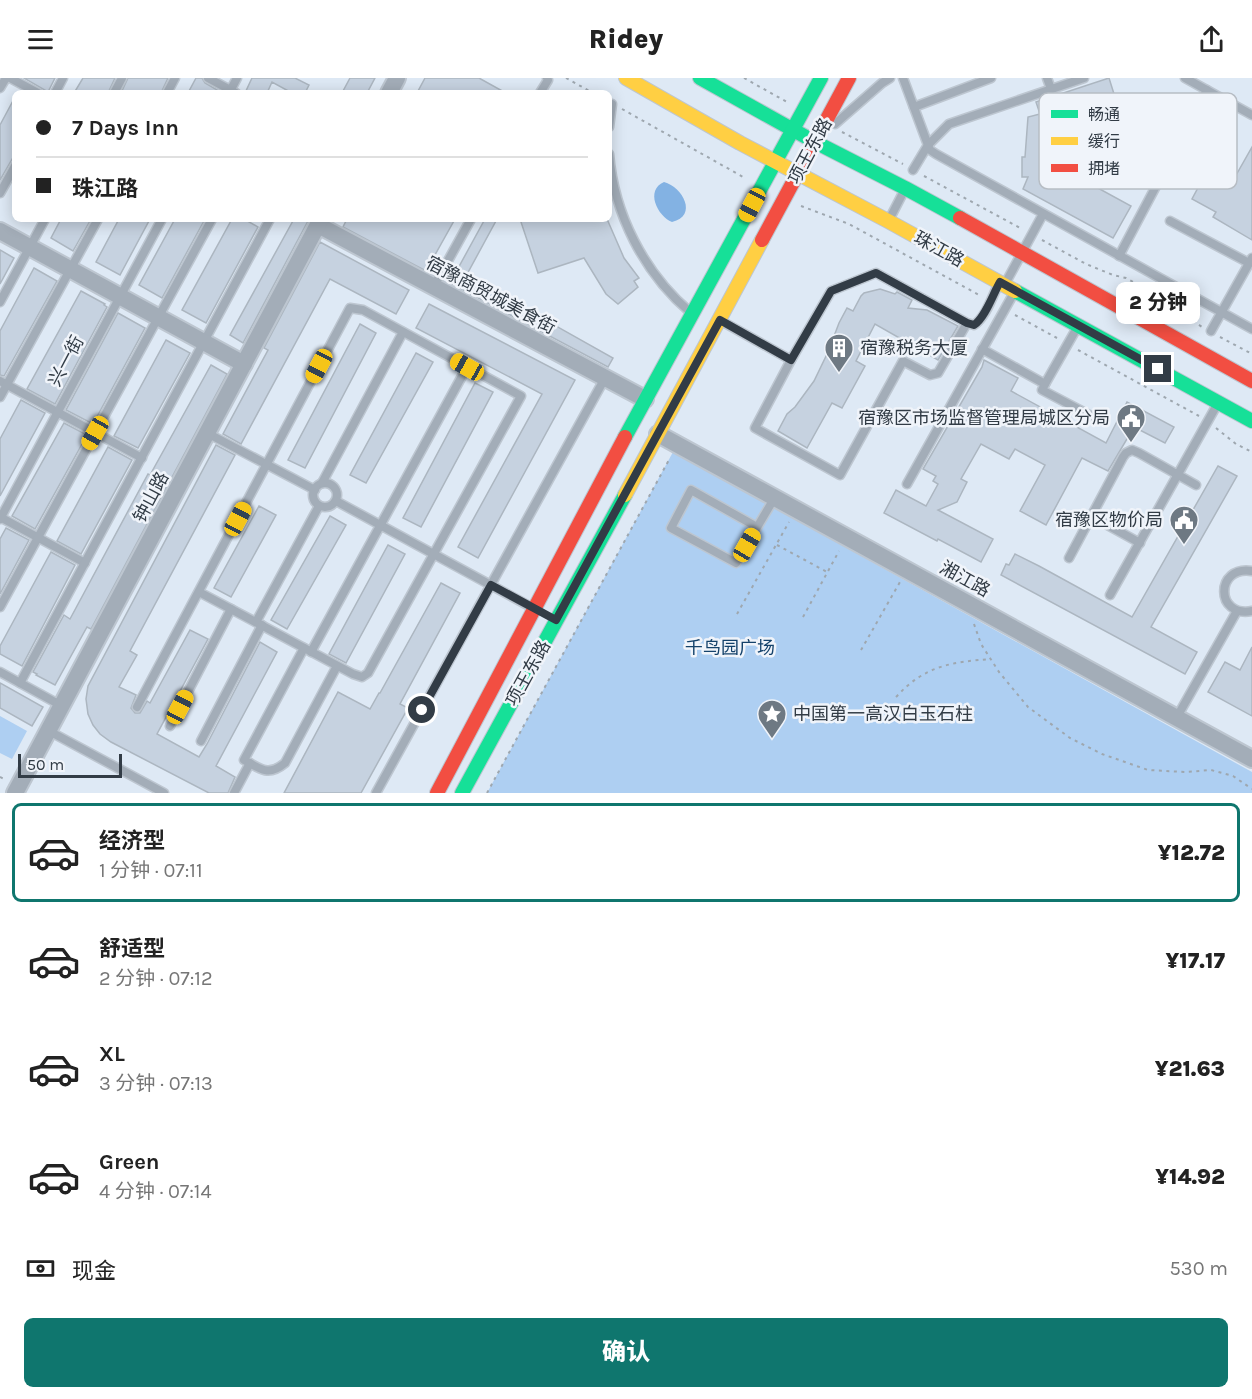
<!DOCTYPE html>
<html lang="zh">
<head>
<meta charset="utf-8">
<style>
	:root { --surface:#fff; --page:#f6f6f6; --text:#222; --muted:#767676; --line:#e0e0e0; --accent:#0f766e }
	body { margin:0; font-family:Karla,"Noto Sans SC",sans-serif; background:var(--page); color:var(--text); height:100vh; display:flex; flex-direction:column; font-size:22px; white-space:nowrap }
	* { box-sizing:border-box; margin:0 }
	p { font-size:20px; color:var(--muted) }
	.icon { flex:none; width:33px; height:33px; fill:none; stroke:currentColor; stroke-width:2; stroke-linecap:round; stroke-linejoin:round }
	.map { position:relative; height:715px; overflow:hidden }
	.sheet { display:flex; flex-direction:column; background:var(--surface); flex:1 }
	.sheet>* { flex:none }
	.guide { position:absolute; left:12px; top:12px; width:600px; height:132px; border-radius:9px; box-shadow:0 3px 15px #0003; display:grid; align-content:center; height:132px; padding:0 24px; background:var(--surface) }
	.scale { position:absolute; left:18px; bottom:15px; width:104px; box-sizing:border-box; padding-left:6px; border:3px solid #323c46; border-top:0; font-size:16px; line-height:21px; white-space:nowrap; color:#323c46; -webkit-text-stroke:4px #f0f4fa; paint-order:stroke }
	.end { position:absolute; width:27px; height:27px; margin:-14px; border:8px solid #323c46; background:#fff; box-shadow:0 0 0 3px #fff }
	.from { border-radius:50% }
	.bubble { position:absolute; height:42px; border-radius:9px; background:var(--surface); box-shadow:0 3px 15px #0003; font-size:20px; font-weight:800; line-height:42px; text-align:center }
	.car { position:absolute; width:18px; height:36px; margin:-18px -9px; border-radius:8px; box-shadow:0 0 4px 2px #0007; background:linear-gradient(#f5c518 24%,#345 0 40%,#f5c518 0 76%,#345 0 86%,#f5c518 0) }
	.guide b { display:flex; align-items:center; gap:21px; height:57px; font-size:22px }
	.guide b+b { border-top:2px solid var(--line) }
	.guide i { width:15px; height:15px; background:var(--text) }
	ul { padding:10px 0 0; list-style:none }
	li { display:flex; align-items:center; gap:18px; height:99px; margin:0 12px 9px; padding:0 12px; border:3px solid transparent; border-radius:9px }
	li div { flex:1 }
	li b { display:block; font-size:22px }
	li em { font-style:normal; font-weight:800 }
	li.on { border-color:var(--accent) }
	li>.icon { width:54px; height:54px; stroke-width:1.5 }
	.pay { display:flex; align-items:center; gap:15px; height:66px; padding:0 24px; font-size:22px }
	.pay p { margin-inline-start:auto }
	.button { display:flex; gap:12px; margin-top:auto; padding:12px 24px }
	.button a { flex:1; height:69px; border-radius:9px; background:var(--accent); color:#fff; font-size:24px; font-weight:800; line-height:69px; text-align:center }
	header { display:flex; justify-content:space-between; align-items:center; height:78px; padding:0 24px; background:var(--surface); font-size:27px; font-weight:800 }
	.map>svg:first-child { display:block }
	.green { fill:#aecff2 }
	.water { fill:#83b2e3 }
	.building { fill:#c6d2e0; stroke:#acb6c0; stroke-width:1.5 }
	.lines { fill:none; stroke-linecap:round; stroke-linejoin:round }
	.lane-casing { stroke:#bdc6d0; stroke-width:11 }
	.street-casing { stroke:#bdc6d0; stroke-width:20 }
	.fast-casing { stroke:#bdc6d0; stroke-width:16 }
	.slow-casing { stroke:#bdc6d0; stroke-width:16 }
	.jam-casing { stroke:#bdc6d0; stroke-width:16 }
	.path { stroke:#9ea7af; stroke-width:2; stroke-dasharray:3 4.5; stroke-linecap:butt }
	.lane { stroke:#a3adb8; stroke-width:8 }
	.street { stroke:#a3adb8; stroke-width:16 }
	.fast { stroke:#16e098; stroke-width:14 }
	.slow { stroke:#ffcf43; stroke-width:14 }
	.jam { stroke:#f24e42; stroke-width:14 }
	.route { stroke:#323c46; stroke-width:8 }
	.labels { text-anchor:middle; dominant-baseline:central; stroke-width:5; stroke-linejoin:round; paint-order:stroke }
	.street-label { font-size:18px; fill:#323c46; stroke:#f0f4fa }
	.poi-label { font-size:18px; fill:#323c46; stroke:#f0f4fa; text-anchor:start }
	.park-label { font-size:18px; fill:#14426b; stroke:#f0f4fa }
	.key { fill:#f0f4fa; stroke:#b7bdc4; stroke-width:1.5 }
	.key-label { font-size:16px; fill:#323c46 }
</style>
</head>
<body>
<header><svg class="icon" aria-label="menu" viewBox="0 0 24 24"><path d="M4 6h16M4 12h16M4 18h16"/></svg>Ridey<svg class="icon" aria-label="share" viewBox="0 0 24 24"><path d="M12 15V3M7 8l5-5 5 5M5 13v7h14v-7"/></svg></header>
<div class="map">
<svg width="1252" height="715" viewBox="0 0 1252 715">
	<rect width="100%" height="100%" fill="#dee9f5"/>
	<g class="green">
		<polygon points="673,374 1252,694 1252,715 487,715"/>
		<polygon points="0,638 27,653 12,681 0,675"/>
	</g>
	<path class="water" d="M664,104c19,5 34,34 8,40 -15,-6 -27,-32 -8,-40z"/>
	<g class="building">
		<polygon points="24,0 55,0 48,14"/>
		<polygon points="83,0 115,0 108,15 74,15"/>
		<polygon points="128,0 168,0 161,15 121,15"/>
		<polygon points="196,0 202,0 205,5 219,13 218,15 188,15"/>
		<polygon points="252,0 295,0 309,7 305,15 292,15 272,4 267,15 245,15"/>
		<polygon points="350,0 375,0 367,15 342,15"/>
		<polygon points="425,0 479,0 506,15 417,15"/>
		<polygon points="1109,0 1120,35 1078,49 1074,97 1131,128 1113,160 1023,111 1028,99 1022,99 1022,79 1025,79 1028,39 1040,36 1036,24"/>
		<polygon points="15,19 15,76 0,102 0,47"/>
		<polygon points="1252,69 1252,162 1213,139 1216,134 1192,121 1207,93 1231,106"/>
		<polygon points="61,141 91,141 73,173 51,160"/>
		<polygon points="119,141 150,141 120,197 96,184"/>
		<polygon points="175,141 205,141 162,220 139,207"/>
		<polygon points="232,141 244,141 258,149 206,245 182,232"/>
		<polygon points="294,141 309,141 243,265 230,257"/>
		<polygon points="347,141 455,141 426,193 343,149"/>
		<polygon points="485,141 497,141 465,200 491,214 492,212 613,280 608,289 450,205"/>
		<polygon points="520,141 607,141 624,180 639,200 634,203 638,209 618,226 606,216 584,180 538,195"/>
		<polygon points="320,164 409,212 396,236 330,201 241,366 223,356 268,272 264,270"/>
		<polygon points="0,172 14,180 0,206"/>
		<polygon points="34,190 57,203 4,298 0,297 0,253"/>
		<polygon points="880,211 895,216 897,214 912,222 908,230 927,232 958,248 938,282 875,246 856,283 865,288 842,330 832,325 807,370 778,353 787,336 795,329 814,303 828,274 839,245 847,230 853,233 861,218 864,215"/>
		<polygon points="81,213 105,226 104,227 107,229 55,326 27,311"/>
		<polygon points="429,226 575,302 478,480 458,469 542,316 416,250"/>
		<polygon points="118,235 145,250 93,346 66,332"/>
		<polygon points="360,246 376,255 305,390 288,382"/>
		<polygon points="166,262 190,275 138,370 114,358"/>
		<polygon points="416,275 433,284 366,405 350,397"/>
		<polygon points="984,282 1018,300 1011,313 1106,365 1127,324 1174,349 1165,365 1134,349 1108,393 1082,380 1046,447 1020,433 1045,387 1015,371 1009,381 981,366 961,401 967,404 957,424 938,432 993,461 981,484 938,461 937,463 884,435 896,412 926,428 938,406 933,403 936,398 923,391 982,289"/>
		<polygon points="211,287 227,296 91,551 87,549 55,607 36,597 37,596 33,594 64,537 70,541 148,396 150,397"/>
		<polygon points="475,305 493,314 421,449 403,440"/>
		<polygon points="21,322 45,335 0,418 0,361"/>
		<polygon points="64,345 87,357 35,451 12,438"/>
		<polygon points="216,367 235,377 130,573 137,577 119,609 136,617 131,630 135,635 140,635 147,623 150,625 190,552 208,561 157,656 199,679 207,666 260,564 277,574 216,688 235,699 228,715 209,715 111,664 100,656 93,647 88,636 86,621 88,608"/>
		<polygon points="108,369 132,382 81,476 57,463"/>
		<polygon points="1218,388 1237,398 1151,549 1197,574 1185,596 1001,497 1006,486 1009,487 1015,476 1039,488 1132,539"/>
		<polygon points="259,428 276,437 231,519 214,510"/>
		<polygon points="330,438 346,447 287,551 271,542"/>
		<polygon points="6,450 29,462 0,516 0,461"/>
		<polygon points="388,467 405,476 346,585 329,576"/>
		<polygon points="51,474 75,487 22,588 0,576 0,568"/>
		<polygon points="441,505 460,515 400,626 408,630 361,715 284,715 338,614 370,631 379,615 380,615"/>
		<polygon points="1252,569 1252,638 1208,614 1225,584 1240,592"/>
		<polygon points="0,605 43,629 32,648 0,630"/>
	</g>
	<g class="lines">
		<g class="lane-casing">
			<g id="lane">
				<polyline points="10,0 38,15"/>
				<polyline points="208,0 236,15"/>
				<polyline points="903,0 928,67 930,72 936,76 1252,251"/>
				<polyline points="1047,0 1051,11"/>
				<polyline points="1185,0 1252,37"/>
				<polyline points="0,10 6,0"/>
				<polyline points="55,15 63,0"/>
				<polyline points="114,15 122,0"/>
				<polyline points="167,15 175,0"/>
				<polyline points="229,15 237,0"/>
				<polyline points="540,15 548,2 547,0"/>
				<polyline points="914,29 991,0"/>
				<polyline points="835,46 882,5 890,0"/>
				<polyline points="609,49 612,26"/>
				<path d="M609,76c5,60 35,119 81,158"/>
				<polyline points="913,92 928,67 949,46 1084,0"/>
				<polyline points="0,115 15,88"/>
				<polyline points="889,142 905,111"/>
				<polyline points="1170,143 1249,185"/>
				<polyline points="1119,178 1207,12"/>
				<polyline points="1005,206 1043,136"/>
				<polyline points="434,208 471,141"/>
				<polyline points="0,224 45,141"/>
				<polyline points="723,244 791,282"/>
				<path d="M967,245l-29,50 -8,2 -27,-14 -63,114 -85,-47 36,-68 40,-69 45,-18 91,50 7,2c12,-8 18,-28 25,-42"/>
				<polyline points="1211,253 1252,180"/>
				<polyline points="982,271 1045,306 1042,312 1099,342"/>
				<polyline points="0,303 142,380"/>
				<polyline points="1045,306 1078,248"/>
				<polyline points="0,319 98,141"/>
				<polyline points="207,355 315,412"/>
				<circle cx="325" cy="417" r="12"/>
				<polyline points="322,405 403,254"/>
				<polyline points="907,406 1015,213"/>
				<polyline points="336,423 531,529"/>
				<polyline points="1091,438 1140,465"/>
				<polyline points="0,439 85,485"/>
				<polyline points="0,441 162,141"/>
				<polyline points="757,449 691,412 671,450 736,485 775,419"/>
				<polyline points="1069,480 1123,379 1126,375 1132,372 1139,375 1196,407"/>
				<path d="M1252,493c-37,-6 -37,47 0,40"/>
				<polyline points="1110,517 1218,325"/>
				<polyline points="0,529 212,141"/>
				<polyline points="256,544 319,428"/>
				<path d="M304,570l-60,112c17,9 24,17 41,3l52,-97"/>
				<polyline points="311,574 467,289"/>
				<polyline points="0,594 62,628"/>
				<polyline points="20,605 270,141"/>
				<polyline points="137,629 350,230 363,232 521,318 368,595 362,599 353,596 199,514"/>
				<polyline points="1177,639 1237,533"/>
				<polyline points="170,648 231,531"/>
				<polyline points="49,653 164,715"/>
				<polyline points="201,663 262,547"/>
				<polyline points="234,715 250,685"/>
				<polyline points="376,715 605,300"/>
			</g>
		</g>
		<g class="street-casing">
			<g id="street">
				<polyline points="389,15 397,0"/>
				<polyline points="318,147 645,321"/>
				<polyline points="0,153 244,286"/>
				<polyline points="658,356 1252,681"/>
				<polyline points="15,715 321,141"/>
			</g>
		</g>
		<g class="fast-casing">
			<g id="fast">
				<polyline points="700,0 815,64 905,110 960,140"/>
				<polyline points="1015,213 1252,343"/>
				<polyline points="625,359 821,0"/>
				<polyline points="462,715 625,417"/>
			</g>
		</g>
		<g class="slow-casing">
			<g id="slow">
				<polyline points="626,0 740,65 888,143 1015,213"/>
				<polyline points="625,417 762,162"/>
			</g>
		</g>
		<g class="jam-casing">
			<g id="jam">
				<polyline points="960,140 1252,303"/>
				<polyline points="762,162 849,0"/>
				<polyline points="437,715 625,359"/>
			</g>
		</g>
		<g class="path">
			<polyline points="566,0 593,15"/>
			<polyline points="744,0 787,24"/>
			<polyline points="622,31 745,100"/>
			<polyline points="842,54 903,86"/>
			<polyline points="924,98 1022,151"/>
			<polyline points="801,128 849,146 981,218"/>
			<polyline points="1042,162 1086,186 1113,197 1126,200 1180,230 1189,240 1202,249"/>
			<polyline points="1015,237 1057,260"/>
			<polyline points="1220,259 1252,276"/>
			<polyline points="1078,272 1199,338"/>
			<polyline points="1216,350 1236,366 1252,374"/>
			<polyline points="777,467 827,494"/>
			<polyline points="737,536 789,444"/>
			<polyline points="803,539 839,473"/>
			<polyline points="974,546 981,566 999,594 1028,629 1070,660 1102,676 1148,692 1185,694 1211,692 1233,698 1252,711"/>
			<polyline points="861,572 900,504"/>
			<path d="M896,619c28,-31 55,-35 95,-38"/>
			<polyline points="0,699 6,702"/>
			<polyline points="487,715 670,380"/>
		</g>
		<use href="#lane" class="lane"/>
		<use href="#street" class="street"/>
		<use href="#fast" class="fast"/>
		<use href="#slow" class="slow"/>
		<use href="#jam" class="jam"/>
	</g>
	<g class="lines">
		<path class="route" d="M422,632l69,-125 65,35 164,-300 71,40 40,-69 45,-18 91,50 7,2c11,-7 19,-31 26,-43l158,87"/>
	</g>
	<defs>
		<g id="building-pin" transform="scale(1.5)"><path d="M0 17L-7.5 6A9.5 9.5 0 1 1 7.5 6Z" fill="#6e7983" stroke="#f0f4fa"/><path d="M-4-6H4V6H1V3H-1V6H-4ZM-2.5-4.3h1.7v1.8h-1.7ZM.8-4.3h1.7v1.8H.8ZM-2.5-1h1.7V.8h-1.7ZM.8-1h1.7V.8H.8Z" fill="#fff"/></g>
		<g id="civic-pin" transform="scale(1.5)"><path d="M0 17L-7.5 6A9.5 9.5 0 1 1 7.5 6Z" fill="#6e7983" stroke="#f0f4fa"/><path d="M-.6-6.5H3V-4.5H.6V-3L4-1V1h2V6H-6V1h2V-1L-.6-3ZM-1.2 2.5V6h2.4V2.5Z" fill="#fff"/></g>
		<g id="sight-pin" transform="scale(1.5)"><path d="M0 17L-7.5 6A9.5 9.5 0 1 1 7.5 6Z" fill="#6e7983" stroke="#f0f4fa"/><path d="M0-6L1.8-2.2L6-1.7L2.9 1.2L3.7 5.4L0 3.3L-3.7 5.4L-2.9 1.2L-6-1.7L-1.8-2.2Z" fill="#fff"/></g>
	</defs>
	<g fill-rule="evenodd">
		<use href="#building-pin" x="839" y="270"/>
		<use href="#civic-pin" x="1131" y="340"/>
		<use href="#civic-pin" x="1184" y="442"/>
		<use href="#sight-pin" x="772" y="636"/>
	</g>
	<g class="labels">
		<g class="street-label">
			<text transform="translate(810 73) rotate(-62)">项王东路</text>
			<text transform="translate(939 171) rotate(29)">珠江路</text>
			<text transform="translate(491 217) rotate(28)">宿豫商贸城美食街</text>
			<text transform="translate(66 283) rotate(-62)">兴一街</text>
			<text transform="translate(151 419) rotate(-62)">钟山路</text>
			<text transform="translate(965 501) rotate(29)">湘江路</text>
			<text transform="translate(528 595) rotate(-61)">项王东路</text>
		</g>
		<g class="poi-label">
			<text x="860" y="270">宿豫税务大厦</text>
			<text x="1110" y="340" text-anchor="end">宿豫区市场监督管理局城区分局</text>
			<text x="1163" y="442" text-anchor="end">宿豫区物价局</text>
			<text x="793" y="636">中国第一高汉白玉石柱</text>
		</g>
		<g class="park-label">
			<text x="730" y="570">千鸟园广场</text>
		</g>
	</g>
	<rect x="1039" y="15" width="198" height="96" rx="9" class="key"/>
	<rect x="1051" y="32" width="27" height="8" fill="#16e098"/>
	<rect x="1051" y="59" width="27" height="8" fill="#ffcf43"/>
	<rect x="1051" y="86" width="27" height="8" fill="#f24e42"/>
	<g class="key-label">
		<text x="1088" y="42">畅通</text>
		<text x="1088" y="69">缓行</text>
		<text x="1088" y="96">拥堵</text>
	</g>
</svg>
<div class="scale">50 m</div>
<i class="end from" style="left:422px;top:632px"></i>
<i class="end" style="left:1158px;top:291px"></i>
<div class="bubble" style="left:1116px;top:204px;width:84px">2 分钟</div>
<i class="car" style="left:752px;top:127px;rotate:208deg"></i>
<i class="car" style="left:319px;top:288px;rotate:208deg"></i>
<i class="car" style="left:467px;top:289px;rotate:299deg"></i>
<i class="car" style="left:95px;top:355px;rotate:209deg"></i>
<i class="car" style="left:238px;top:441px;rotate:28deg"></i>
<i class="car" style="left:747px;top:467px;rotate:30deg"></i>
<i class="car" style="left:180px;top:629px;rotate:28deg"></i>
<div class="guide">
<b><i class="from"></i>7 Days Inn</b>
<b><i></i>珠江路</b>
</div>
</div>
<section class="sheet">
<ul>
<li class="on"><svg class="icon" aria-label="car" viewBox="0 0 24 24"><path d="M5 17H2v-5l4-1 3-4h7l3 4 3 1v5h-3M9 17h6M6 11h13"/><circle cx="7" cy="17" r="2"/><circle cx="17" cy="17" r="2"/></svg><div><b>经济型</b><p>1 分钟 · 07:11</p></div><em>¥12.72</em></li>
<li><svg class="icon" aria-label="car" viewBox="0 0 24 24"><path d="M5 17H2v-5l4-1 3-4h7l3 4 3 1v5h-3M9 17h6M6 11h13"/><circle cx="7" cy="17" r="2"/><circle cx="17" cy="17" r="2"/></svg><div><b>舒适型</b><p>2 分钟 · 07:12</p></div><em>¥17.17</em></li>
<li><svg class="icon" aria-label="car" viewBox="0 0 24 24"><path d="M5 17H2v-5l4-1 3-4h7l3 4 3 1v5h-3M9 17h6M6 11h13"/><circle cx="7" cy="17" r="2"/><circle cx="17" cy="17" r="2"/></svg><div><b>XL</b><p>3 分钟 · 07:13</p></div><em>¥21.63</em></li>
<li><svg class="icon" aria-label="car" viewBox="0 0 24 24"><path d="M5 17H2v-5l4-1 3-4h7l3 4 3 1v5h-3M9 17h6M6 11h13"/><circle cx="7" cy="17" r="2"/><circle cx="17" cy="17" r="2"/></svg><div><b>Green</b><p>4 分钟 · 07:14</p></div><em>¥14.92</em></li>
</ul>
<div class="pay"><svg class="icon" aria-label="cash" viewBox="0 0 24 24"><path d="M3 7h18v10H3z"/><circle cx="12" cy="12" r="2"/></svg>现金<p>530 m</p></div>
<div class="button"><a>确认</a></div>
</section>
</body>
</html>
